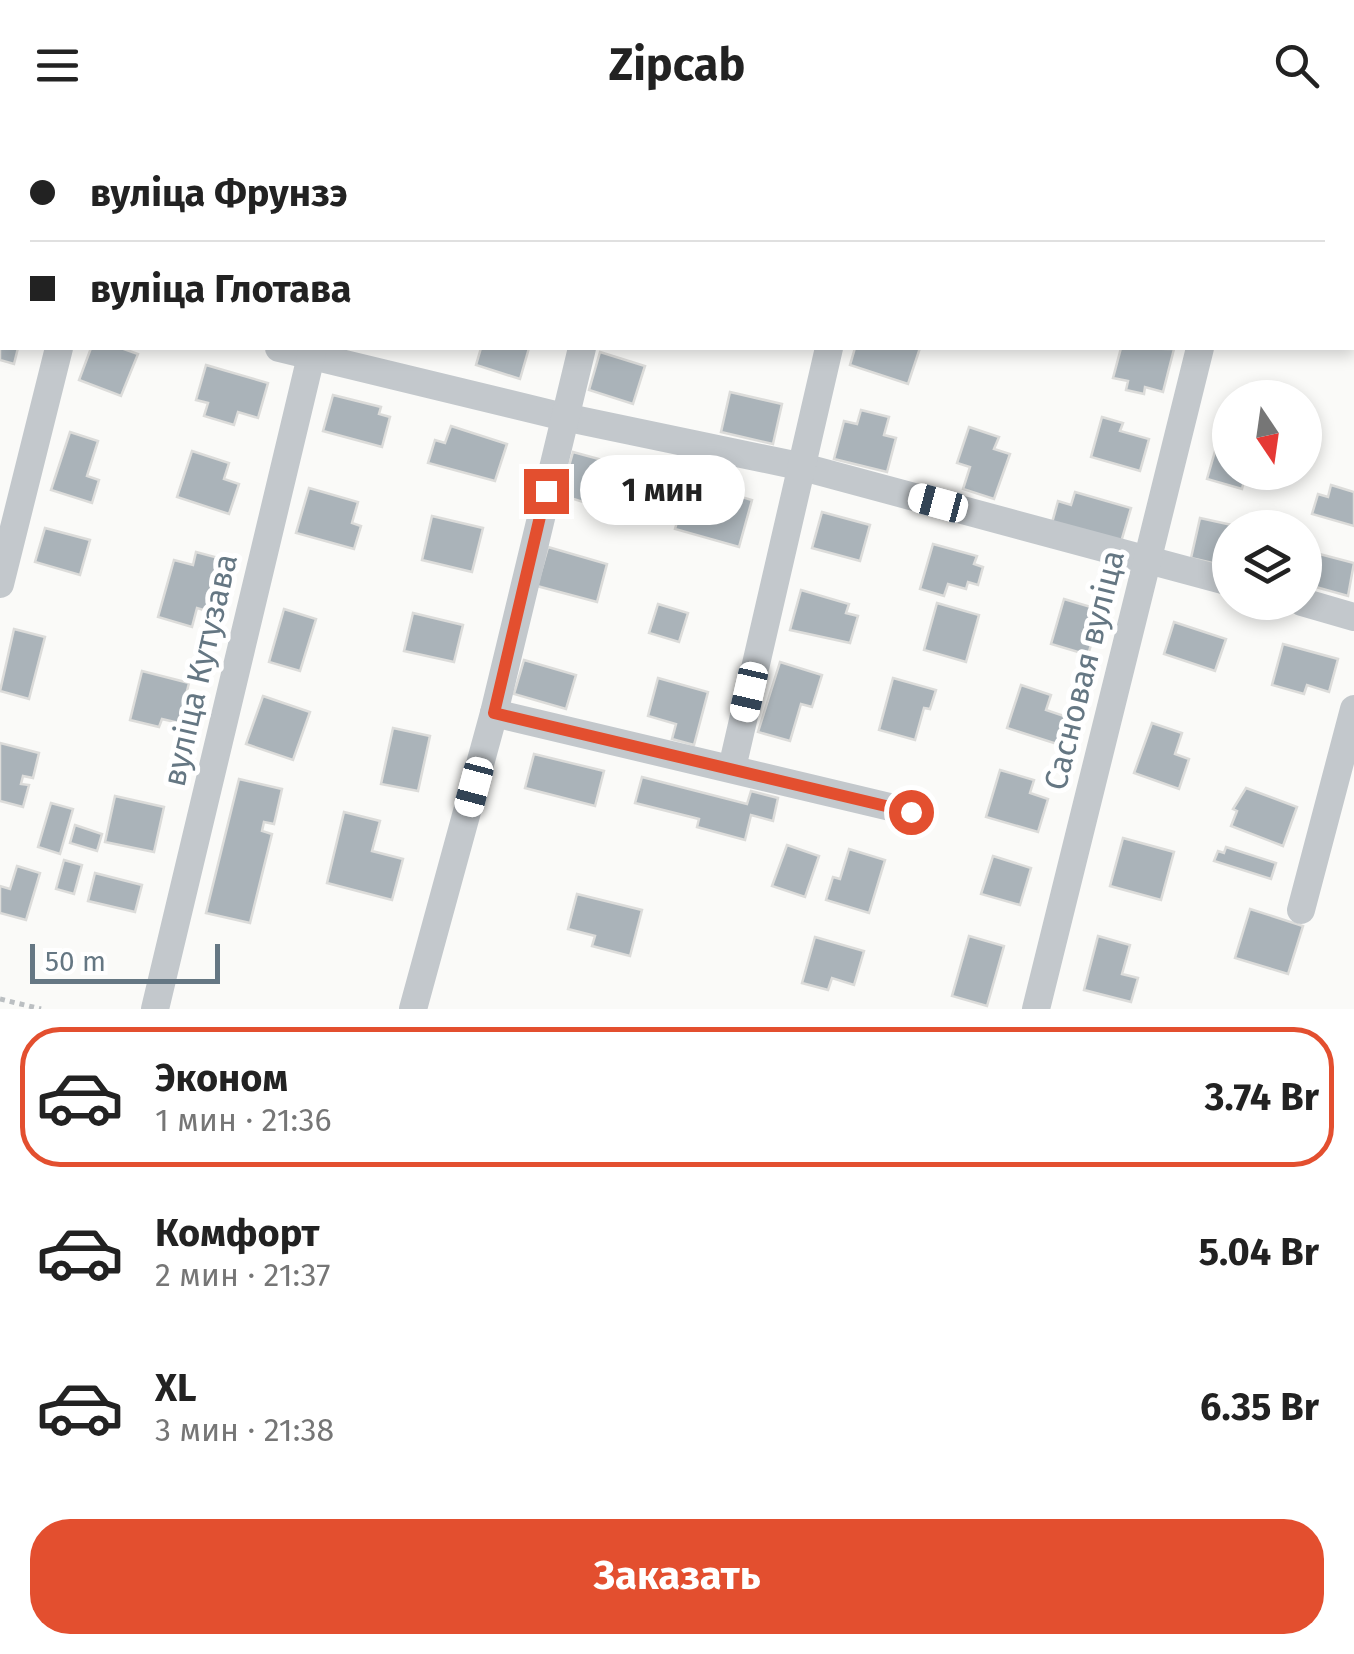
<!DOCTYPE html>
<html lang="ru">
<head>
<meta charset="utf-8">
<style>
	:root { --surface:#fff; --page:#f2f2f2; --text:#222; --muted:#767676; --line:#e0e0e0; --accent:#e34f2f }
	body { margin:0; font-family:"Fira Sans",sans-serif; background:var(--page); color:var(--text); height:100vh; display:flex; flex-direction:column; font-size:38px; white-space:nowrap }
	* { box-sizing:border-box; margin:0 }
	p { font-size:32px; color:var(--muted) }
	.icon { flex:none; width:55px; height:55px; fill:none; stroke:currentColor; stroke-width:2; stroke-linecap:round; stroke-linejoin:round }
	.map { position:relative; height:879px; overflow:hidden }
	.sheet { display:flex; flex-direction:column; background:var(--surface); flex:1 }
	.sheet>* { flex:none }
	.banner { position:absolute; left:0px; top:0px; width:1355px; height:220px; box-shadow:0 5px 15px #0003; display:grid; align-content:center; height:220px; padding:0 30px; background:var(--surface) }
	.needle { width:65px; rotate:167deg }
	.buttons { position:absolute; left:1212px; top:250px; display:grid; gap:20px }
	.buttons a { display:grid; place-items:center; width:110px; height:110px; border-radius:50%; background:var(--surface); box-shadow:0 5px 15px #0003; font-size:50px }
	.scale { position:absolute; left:30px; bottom:25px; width:190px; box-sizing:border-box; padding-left:10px; border:5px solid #657783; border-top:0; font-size:28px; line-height:35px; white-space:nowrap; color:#657783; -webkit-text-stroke:8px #fff; paint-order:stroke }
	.end { position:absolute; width:45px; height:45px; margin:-22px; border:12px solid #e34f2f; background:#fff; box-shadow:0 0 0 5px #fff }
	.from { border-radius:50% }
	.bubble { position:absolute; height:70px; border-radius:35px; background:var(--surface); box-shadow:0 5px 15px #0003; font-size:32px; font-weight:700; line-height:70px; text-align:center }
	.car { position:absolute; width:30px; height:60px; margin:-30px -15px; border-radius:12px; box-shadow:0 0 8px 2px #0007; background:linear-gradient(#fff 24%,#345 0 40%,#fff 0 76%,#345 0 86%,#fff 0) }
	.banner b { display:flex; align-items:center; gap:35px; height:95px; font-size:38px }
	.banner b+b { border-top:2px solid var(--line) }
	.banner i { width:25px; height:25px; background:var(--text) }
	ul { padding:18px 0 0; list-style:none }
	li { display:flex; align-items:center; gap:30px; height:140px; margin:0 20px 15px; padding:0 10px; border:5px solid transparent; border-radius:40px }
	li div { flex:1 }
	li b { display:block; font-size:38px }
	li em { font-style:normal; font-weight:700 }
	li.on { border-color:var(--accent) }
	li>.icon { width:90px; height:90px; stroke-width:1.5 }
	.action { display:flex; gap:20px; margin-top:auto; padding:20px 30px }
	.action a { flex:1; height:115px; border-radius:40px; background:var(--accent); color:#fff; font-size:40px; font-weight:700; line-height:115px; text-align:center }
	header { display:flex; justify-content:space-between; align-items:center; height:130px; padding:0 30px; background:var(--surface); font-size:45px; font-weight:700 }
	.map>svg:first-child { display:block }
	.building { fill:#aab3b9; stroke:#dcdcda; stroke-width:2.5 }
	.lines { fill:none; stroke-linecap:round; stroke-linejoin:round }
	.path { stroke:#bbbfc2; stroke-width:5; stroke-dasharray:5 5; stroke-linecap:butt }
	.minor { stroke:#c3c8cc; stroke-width:28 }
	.route { stroke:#e34f2f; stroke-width:12 }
	.labels { text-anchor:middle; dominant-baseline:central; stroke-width:10; stroke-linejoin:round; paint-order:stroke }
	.street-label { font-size:32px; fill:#657783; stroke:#fff }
</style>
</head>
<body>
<header><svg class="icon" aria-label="menu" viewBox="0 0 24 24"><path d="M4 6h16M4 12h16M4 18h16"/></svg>Zipcab<svg class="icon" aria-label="search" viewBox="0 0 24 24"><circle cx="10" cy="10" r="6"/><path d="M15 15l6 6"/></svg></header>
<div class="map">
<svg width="1354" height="879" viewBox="0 0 1354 879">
	<rect width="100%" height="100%" fill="#fafaf8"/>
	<g class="building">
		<polygon points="0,201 2,218 18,218 14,234 0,230"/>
		<polygon points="91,218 121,218 138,224 121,266 79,250"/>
		<polygon points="481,218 529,218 520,249 476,235"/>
		<polygon points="855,218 920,218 908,254 850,235"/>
		<polygon points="1121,218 1174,219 1163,262 1145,257 1144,264 1126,260 1128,251 1113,248"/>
		<polygon points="600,222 645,236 633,274 589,260"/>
		<polygon points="206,235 268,253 258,288 238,282 234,295 204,286 208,273 196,270"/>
		<polygon points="730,262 782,274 773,314 721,302"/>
		<polygon points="333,265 381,277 379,284 390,287 382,317 323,301"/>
		<polygon points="861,280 889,287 884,305 896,308 887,342 834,329 844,291 857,294"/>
		<polygon points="1102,287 1123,293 1120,301 1149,309 1140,341 1091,327"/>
		<polygon points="451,296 507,314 495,351 428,333 435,310 445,313"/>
		<polygon points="969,297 999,307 994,319 1010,324 994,369 963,359 970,337 957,333"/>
		<polygon points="70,302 98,311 87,346 99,350 92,373 51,360"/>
		<polygon points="1220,304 1230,307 1230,342 1246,342 1242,359 1207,349"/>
		<polygon points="192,321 229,333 224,349 239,354 229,384 177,367"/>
		<polygon points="573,322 621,335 612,366 589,360 586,373 561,365"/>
		<polygon points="1331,355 1354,362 1354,396 1312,384 1318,364 1328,367"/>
		<polygon points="708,357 752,370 739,417 675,399 682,375 701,381"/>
		<polygon points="309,358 358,372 352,393 361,396 354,419 296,403"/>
		<polygon points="1075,362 1131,378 1121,412 1052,393 1058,371 1071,375"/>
		<polygon points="822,382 870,395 860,431 812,418"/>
		<polygon points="432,386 483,398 472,442 422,430"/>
		<polygon points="1200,388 1241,397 1230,398 1230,437 1191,428"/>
		<polygon points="45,398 90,410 80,445 35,432"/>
		<polygon points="933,414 977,426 974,434 983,437 978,455 968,452 966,459 948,454 944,466 920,459"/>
		<polygon points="548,417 607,434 597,472 537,456"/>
		<polygon points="1308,421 1354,433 1348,466 1305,454"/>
		<polygon points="196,422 230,431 224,450 216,448 207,481 197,478 192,497 158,487 174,430 193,435"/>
		<polygon points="801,460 849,474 846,483 858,486 850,513 790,500"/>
		<polygon points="1064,469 1101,480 1088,525 1051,514"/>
		<polygon points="937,473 979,485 966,532 924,520"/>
		<polygon points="658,474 688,483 679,512 649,503"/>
		<polygon points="284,479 316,489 300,541 269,532"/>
		<polygon points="413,483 463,495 454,532 404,521"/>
		<polygon points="1174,492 1226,509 1215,541 1164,524"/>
		<polygon points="14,499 45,507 29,569 0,561"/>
		<polygon points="1283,514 1338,529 1329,562 1307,555 1304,564 1272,555"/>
		<polygon points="524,530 576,545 566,579 514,564"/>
		<polygon points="780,532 822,545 812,577 801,574 790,611 758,602"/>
		<polygon points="142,541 189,553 179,593 162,589 159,597 130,590"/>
		<polygon points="658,548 708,562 694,615 672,609 676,594 648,586"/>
		<polygon points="893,548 936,560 930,579 924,578 915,610 879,600"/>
		<polygon points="1021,555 1051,565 1046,580 1067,587 1057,614 1007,598"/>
		<polygon points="263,566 310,582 293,630 246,614"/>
		<polygon points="1152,593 1182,603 1175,624 1189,629 1179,659 1134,643"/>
		<polygon points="393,598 430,606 418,661 381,654"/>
		<polygon points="0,613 39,623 33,648 23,646 21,654 29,655 23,677 0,671"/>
		<polygon points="534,624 604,641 595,676 525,658"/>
		<polygon points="1000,640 1034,650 1030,663 1048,669 1038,702 986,687"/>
		<polygon points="642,647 747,674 751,661 778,668 773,691 751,685 745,710 697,697 699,689 635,673"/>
		<polygon points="239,649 282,659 274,694 264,692 262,701 272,704 250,793 206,783"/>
		<polygon points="1246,658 1297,677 1283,716 1231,696 1237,681 1233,679"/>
		<polygon points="115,666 164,677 154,722 105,712"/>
		<polygon points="51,673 73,679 60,724 38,717"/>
		<polygon points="344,682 380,691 372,721 403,729 392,770 327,753"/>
		<polygon points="75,695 102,704 97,721 70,713"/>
		<polygon points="1123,708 1174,722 1161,770 1110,756"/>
		<polygon points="787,715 819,726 805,767 772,756"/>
		<polygon points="1226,717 1276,733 1271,749 1214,731 1218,721 1224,723"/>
		<polygon points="849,719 885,730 869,783 826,770 833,747 840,749"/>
		<polygon points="993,726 1031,738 1020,775 981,764"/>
		<polygon points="64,730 82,735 74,764 56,759"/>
		<polygon points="17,736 40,743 26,790 0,783 0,756 10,759"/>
		<polygon points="95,743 142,755 135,782 88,771"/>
		<polygon points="577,764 642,780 630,826 592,816 595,806 568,799"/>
		<polygon points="1250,779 1303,796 1288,844 1235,828"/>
		<polygon points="969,806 1004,816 987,876 952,866"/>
		<polygon points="1098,806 1130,815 1122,844 1138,848 1131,872 1084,860"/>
		<polygon points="815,807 864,821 854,855 832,848 828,860 802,853"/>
	</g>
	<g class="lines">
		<polyline class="path" points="0,869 41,879"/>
		<g class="minor">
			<polyline points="116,2 116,0"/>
			<polyline points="374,2 375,0"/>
			<polyline points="636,2 637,0"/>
			<polyline points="883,2 883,0"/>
			<polyline points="1253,2 1254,0"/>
			<polyline points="0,163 2,164"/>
			<polyline points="279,218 564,287 799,336 1230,452"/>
			<polyline points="0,454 59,218"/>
			<polyline points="1302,472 1354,487"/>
			<polyline points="494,583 911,682"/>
			<polyline points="732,638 829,218"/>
			<polyline points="1301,780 1354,579"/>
			<polyline points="155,879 313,218"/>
			<polyline points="413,879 494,583 582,218"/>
			<polyline points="1036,879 1200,218"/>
		</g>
	</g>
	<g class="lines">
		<polyline class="route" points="546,361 494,583 911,682"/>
	</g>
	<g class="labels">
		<g class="street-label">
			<text transform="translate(200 540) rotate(-77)">вуліца Кутузава</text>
			<text transform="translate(1084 540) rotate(-76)">Сасновая вуліца</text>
		</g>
	</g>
</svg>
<div class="buttons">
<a><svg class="needle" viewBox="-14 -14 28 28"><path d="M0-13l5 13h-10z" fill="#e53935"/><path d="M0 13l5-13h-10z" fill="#767676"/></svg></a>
<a><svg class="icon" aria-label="layers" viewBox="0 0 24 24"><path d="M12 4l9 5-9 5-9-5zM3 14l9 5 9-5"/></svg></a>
</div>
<div class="scale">50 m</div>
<i class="end from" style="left:911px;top:682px"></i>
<i class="end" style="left:546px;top:361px"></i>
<div class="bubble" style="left:580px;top:325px;width:165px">1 мин</div>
<i class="car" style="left:938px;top:373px;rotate:285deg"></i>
<i class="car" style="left:749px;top:562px;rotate:193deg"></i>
<i class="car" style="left:474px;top:657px;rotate:195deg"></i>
<div class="banner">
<b><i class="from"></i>вуліца Фрунзэ</b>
<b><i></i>вуліца Глотава</b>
</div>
</div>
<section class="sheet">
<ul>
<li class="on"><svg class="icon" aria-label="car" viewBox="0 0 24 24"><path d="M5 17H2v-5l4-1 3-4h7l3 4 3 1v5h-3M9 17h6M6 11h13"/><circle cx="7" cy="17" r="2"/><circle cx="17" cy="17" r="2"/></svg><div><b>Эконом</b><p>1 мин · 21:36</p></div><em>3.74 Br</em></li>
<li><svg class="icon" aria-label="car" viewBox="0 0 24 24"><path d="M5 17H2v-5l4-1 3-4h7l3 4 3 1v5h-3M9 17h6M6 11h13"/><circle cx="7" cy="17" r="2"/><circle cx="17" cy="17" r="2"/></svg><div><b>Комфорт</b><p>2 мин · 21:37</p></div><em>5.04 Br</em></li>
<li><svg class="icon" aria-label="car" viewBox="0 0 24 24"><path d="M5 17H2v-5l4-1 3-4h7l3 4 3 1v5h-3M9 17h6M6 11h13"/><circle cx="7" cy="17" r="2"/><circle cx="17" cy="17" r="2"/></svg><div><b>XL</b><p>3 мин · 21:38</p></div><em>6.35 Br</em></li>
</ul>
<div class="action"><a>Заказать</a></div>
</section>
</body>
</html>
